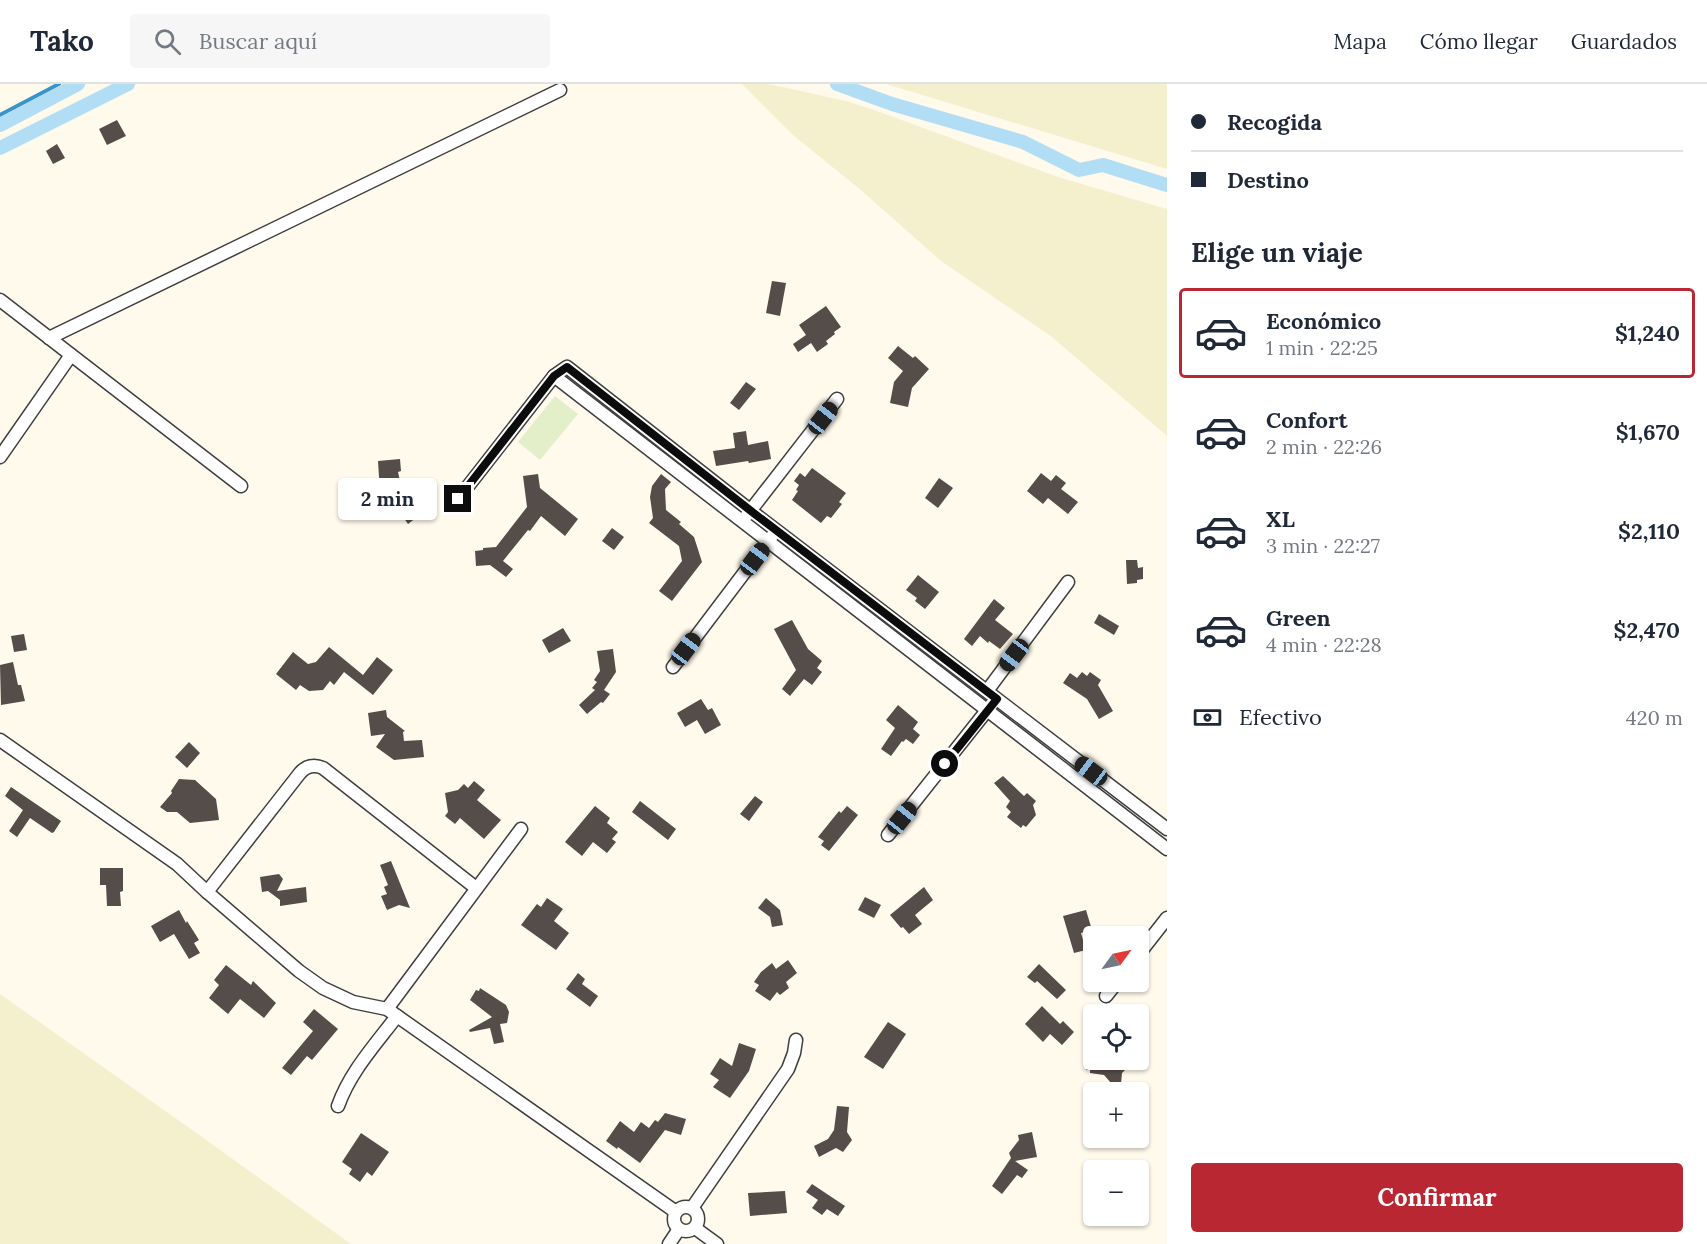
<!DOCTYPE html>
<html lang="es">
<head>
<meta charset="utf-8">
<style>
	:root { --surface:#fff; --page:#f6f6f7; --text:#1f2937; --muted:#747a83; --line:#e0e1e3; --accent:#b92732 }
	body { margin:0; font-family:Lora,serif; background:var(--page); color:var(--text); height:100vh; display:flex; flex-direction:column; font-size:22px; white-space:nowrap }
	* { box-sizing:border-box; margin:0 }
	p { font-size:20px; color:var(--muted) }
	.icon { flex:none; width:33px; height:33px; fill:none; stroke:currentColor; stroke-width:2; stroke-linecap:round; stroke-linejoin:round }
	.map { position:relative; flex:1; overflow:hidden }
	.sheet { display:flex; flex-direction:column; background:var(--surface); width:540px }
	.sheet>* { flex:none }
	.banner { display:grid; align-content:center; height:132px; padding:0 24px; background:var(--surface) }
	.needle { width:39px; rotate:57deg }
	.buttons { position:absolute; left:1083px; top:842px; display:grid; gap:12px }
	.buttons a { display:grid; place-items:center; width:66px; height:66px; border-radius:6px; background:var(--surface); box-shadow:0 2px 4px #0004; font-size:30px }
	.end { position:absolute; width:27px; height:27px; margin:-14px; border:8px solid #0c0c0c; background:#fff; box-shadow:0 0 0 3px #fff }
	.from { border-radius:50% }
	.bubble { position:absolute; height:42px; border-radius:6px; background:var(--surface); box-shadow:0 2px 4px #0004; font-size:20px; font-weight:800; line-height:42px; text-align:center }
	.car { position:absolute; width:18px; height:36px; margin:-18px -9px; border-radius:8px; box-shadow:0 0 4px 2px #0007; background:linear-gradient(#222 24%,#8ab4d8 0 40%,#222 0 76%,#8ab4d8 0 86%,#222 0) }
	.banner b { display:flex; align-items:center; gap:21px; height:57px; font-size:22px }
	.banner b+b { border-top:2px solid var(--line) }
	.banner i { width:15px; height:15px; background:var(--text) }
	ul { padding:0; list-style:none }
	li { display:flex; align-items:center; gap:18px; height:90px; margin:0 12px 9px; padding:0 12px; border:3px solid transparent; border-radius:6px }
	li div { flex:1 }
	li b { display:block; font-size:22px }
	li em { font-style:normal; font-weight:800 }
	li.on { border-color:var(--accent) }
	li>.icon { width:54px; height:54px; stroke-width:1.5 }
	h2 { padding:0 24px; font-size:27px; line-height:72px }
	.pay { display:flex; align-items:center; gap:15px; height:66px; padding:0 24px; font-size:22px }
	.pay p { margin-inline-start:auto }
	.action { display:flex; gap:12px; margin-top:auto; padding:12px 24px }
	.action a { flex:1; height:69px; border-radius:6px; background:var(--accent); color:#fff; font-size:24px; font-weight:800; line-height:69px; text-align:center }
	header { display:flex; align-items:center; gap:36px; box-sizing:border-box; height:84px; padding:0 30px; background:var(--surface); border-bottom:2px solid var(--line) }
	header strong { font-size:28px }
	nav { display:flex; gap:33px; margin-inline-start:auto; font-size:21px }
	.search { width:420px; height:54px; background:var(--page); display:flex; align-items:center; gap:15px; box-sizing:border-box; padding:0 21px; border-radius:6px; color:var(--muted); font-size:22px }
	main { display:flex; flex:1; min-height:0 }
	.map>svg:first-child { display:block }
	.farmland { fill:#f4efcd }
	.pitch { fill:#e3efc8 }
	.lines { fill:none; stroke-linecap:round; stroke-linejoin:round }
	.stream { stroke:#3a94ca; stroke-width:4 }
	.canal { stroke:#b1ddf5; stroke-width:14 }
	.building { fill:#554d49 }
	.minor-casing { stroke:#3f3f3f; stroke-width:15 }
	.minor { stroke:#fff; stroke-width:12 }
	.route { stroke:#0c0c0c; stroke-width:8 }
</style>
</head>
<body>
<header>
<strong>Tako</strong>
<div class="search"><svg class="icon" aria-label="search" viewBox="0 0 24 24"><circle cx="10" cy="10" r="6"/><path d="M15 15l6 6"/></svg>Buscar aquí</div>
<nav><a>Mapa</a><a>Cómo llegar</a><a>Guardados</a></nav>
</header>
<main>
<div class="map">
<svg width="1167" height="1160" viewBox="0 0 1167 1160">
	<rect width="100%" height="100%" fill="#fffaec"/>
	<g class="farmland">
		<polygon points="742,0 769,0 846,17 877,27 1058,93 1167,125 1167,352 1052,253 941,177 862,107 793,51"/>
		<polygon points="886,0 1167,0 1167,85"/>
		<polygon points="0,910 195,1048 351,1160 0,1160"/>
	</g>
	<polygon class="pitch" points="555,312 578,330 540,376 518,358"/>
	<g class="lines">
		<polyline class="stream" points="0,31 59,0"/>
		<g class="canal">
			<polyline points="837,0 892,20 1023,58 1079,86 1103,81 1167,101"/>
			<polyline points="0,41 78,0"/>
			<polyline points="0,64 128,0"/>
		</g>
	</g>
	<g class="building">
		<polygon points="117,36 126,52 107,61 99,45"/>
		<polygon points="57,60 65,74 53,80 46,67"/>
		<polygon points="772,197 786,199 780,232 766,229"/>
		<polygon points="826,222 841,243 834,248 835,250 826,257 828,260 817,268 811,259 798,268 793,260 806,251 799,241"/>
		<polygon points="898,262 913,274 915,272 929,285 912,304 908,323 890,319 894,298 903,287 888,274"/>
		<polygon points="746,298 756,305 739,326 730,319"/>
		<polygon points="746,347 748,361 768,357 771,375 749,379 748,377 716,382 713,367 735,364 733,349"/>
		<polygon points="400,375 401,387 398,388 402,406 410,417 417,413 425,427 408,440 399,427 398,429 383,411 379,393 378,377"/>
		<polygon points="812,384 846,409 839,418 842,420 831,434 827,432 821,439 792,416 798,407 796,406 799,401 794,397 800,389 805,393"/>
		<polygon points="1041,389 1051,397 1056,391 1066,399 1061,405 1078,418 1068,430 1048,414 1043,420 1027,407"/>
		<polygon points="538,390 540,404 578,435 565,452 541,432 530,447 528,446 503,477 513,485 506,493 490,481 476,482 475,467 483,466 483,464 496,463 527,423 523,392"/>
		<polygon points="661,390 671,398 665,405 666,426 681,438 679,440 694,453 702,478 672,517 659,507 682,477 679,462 649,439 653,434 650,413 652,402"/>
		<polygon points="939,394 953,404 938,424 925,414"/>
		<polygon points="612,444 624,453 614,466 602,457"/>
		<polygon points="1126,476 1137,476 1138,484 1143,483 1143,495 1137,496 1137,499 1127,500"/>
		<polygon points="918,491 939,508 925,525 915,517 917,514 906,506"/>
		<polygon points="994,515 1005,524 995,536 1013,550 1000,565 989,557 988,559 980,552 972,562 964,555"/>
		<polygon points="1099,530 1119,542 1114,551 1094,539"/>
		<polygon points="792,536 808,565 822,577 817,584 822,588 812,601 804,595 790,612 782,605 796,586 774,545"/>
		<polygon points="563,544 571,557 549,569 542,556"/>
		<polygon points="24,550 27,566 14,568 11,552"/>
		<polygon points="329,563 363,591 377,573 393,586 373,611 344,588 334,601 330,597 323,606 309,607 300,601 296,606 276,590 293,568 308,580 316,578"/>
		<polygon points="613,565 616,588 604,606 610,610 603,619 601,618 587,630 579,621 595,606 592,604 597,598 594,596 600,587 597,567"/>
		<polygon points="13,578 18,601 21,601 25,617 1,621 0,581"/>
		<polygon points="1082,588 1087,592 1090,588 1101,596 1098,601 1113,627 1099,635 1087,615 1063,599 1070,589 1077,594"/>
		<polygon points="701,615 708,626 712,624 721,641 705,650 697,636 685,643 677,629"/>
		<polygon points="898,621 918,638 913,645 920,651 913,660 906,655 903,658 902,657 891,672 881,665 895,644 886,636"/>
		<polygon points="386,626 387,633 405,647 403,648 404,657 422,656 424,673 394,676 376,663 385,650 371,652 368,629"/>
		<polygon points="189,658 200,669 187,684 175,673"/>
		<polygon points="1003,692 1024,712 1027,709 1036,717 1033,721 1036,731 1026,743 1023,741 1021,744 1007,733 1011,728 1006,723 1010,717 994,699"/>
		<polygon points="179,695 195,696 216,715 219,736 190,739 177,728 167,728 160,723 172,709 171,707"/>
		<polygon points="474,697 485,706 477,716 501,736 484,755 460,734 455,740 445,732 448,728 445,709 458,706 464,700 468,704"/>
		<polygon points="11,703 61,737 54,748 52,749 30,734 17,753 9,747 23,726 5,712"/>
		<polygon points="755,712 763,718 749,737 740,730"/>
		<polygon points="640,717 676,745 668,756 632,728"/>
		<polygon points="595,722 610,734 607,739 618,748 612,755 616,758 607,769 593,758 582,772 565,758"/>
		<polygon points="847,722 858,731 829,767 821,761 824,757 818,753 839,727 841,729"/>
		<polygon points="391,777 410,824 399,821 387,826 381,812 387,810 384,803 388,801 380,781"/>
		<polygon points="100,784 123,784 123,807 120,808 121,822 107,822 106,801 100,801"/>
		<polygon points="279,790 283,795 277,807 306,803 307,818 280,822 280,816 268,807 262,808 260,793"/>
		<polygon points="924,803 933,816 915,831 922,840 909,850 903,843 901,844 890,831"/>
		<polygon points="865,813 881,821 874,834 858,826"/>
		<polygon points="547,814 563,825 554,837 569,849 556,866 521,841 537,820 541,823"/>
		<polygon points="766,814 780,826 783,841 772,843 770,833 758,824"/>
		<polygon points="179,826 186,839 187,837 199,856 194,859 200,869 189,875 174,850 160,858 151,842"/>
		<polygon points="1086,826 1092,846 1081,849 1086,866 1074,869 1063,832"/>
		<polygon points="788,876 797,889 786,898 789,904 780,911 777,908 770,917 755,907 759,901 754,898 761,888 772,879 776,885"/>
		<polygon points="1039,880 1066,906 1057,915 1037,897 1035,899 1027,893"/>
		<polygon points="226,881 251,901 253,897 276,919 264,934 240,915 228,930 209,914 219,901 214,896"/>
		<polygon points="578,889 585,895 582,900 598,912 590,923 566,905"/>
		<polygon points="480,904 506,921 509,928 507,939 500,940 504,958 494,960 490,944 470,948 469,946 492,933 470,916 476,906 479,907"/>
		<polygon points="1042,922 1060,940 1063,937 1074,948 1062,961 1050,950 1043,958 1025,940"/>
		<polygon points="314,925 338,945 312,976 307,972 291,991 282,984 313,947 303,938"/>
		<polygon points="888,938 906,950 883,985 864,973"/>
		<polygon points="739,959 756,965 749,987 730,1014 713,1003 719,996 710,990 720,974 732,982"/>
		<polygon points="1087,975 1128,975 1124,980 1128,983 1122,989 1121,1000 1111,999 1104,991 1090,989 1090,986 1086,986"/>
		<polygon points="837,1022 849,1023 847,1048 852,1056 843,1068 836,1064 819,1073 814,1062 828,1055 834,1046"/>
		<polygon points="665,1029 686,1035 681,1051 665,1046 640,1079 618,1063 617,1065 606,1057 620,1037 634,1048 641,1038 649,1044 655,1036 658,1038"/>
		<polygon points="1032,1048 1037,1073 1015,1077 1028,1086 1022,1094 1017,1091 1002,1110 992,1102 1011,1074 1009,1069 1019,1056 1018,1051"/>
		<polygon points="361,1049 389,1068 372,1092 367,1088 360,1098 349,1090 352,1085 342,1078"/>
		<polygon points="812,1100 845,1122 838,1132 827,1125 822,1131 812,1124 818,1116 806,1108"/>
		<polygon points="785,1107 787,1129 750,1132 748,1109"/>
	</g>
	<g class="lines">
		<g class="minor-casing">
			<g id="minor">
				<polyline points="0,216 241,402"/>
				<polyline points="49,254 560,6"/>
				<polyline points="554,292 1167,765"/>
				<polyline points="0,373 71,271"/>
				<polyline points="458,415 554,292 567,283 751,427 1167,745"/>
				<polyline points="747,431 837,315"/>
				<polyline points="673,583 772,452"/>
				<polyline points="987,607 1068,498"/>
				<polyline points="0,656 177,780 207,808 299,887 323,904 353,918 387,925 676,1128"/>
				<polyline points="888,751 992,620"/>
				<path d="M207,808l93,-119c6,-7 14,-9 23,-5l153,120"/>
				<polyline points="1138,871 1167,834"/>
				<polyline points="1106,912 1118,897"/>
				<polyline points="387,925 521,745"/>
				<path d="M338,1022c12,-34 37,-61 59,-90"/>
				<circle cx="686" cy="1135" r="12"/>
				<polyline points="692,1124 788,985 794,969 796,956"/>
				<polyline points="695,1144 717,1160"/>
				<polyline points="669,1160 679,1145"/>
			</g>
		</g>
		<use href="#minor" class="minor"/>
	</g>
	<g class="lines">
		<polyline class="route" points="458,415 554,292 567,283 751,427 997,615 945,680"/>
	</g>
</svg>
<div class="buttons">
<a><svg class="needle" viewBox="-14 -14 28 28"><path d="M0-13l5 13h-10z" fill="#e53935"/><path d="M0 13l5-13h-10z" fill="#747a83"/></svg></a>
<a><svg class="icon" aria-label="locate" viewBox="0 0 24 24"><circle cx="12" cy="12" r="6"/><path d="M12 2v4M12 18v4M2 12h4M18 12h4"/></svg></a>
<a>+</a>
<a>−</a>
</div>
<i class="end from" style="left:945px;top:680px"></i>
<i class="end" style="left:458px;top:415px"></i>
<div class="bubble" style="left:338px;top:394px;width:99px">2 min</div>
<i class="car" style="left:823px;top:334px;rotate:38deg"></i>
<i class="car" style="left:755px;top:475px;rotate:37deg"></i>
<i class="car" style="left:686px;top:565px;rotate:37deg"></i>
<i class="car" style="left:1014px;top:571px;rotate:217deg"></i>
<i class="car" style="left:1091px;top:687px;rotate:307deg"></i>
<i class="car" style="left:902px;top:734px;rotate:39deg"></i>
</div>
<section class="sheet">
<div class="banner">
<b><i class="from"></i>Recogida</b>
<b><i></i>Destino</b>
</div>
<h2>Elige un viaje</h2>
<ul>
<li class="on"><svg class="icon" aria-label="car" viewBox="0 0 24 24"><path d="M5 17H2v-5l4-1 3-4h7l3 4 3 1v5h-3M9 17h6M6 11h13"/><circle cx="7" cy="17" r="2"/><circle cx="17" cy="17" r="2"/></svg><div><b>Económico</b><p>1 min · 22:25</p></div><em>$1,240</em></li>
<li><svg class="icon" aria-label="car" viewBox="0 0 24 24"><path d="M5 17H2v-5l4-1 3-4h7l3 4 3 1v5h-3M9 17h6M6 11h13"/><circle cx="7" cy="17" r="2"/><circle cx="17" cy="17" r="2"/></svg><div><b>Confort</b><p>2 min · 22:26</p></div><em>$1,670</em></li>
<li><svg class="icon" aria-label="car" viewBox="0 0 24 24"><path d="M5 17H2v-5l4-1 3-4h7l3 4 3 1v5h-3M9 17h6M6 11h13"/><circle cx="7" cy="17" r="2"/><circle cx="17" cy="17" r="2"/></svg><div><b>XL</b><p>3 min · 22:27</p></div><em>$2,110</em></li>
<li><svg class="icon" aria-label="car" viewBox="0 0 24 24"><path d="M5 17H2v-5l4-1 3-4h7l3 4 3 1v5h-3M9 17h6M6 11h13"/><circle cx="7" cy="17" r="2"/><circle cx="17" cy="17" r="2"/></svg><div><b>Green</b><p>4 min · 22:28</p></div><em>$2,470</em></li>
</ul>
<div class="pay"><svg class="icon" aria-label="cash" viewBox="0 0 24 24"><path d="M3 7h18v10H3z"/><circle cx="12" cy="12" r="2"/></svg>Efectivo<p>420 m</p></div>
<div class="action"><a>Confirmar</a></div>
</section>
</main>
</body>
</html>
